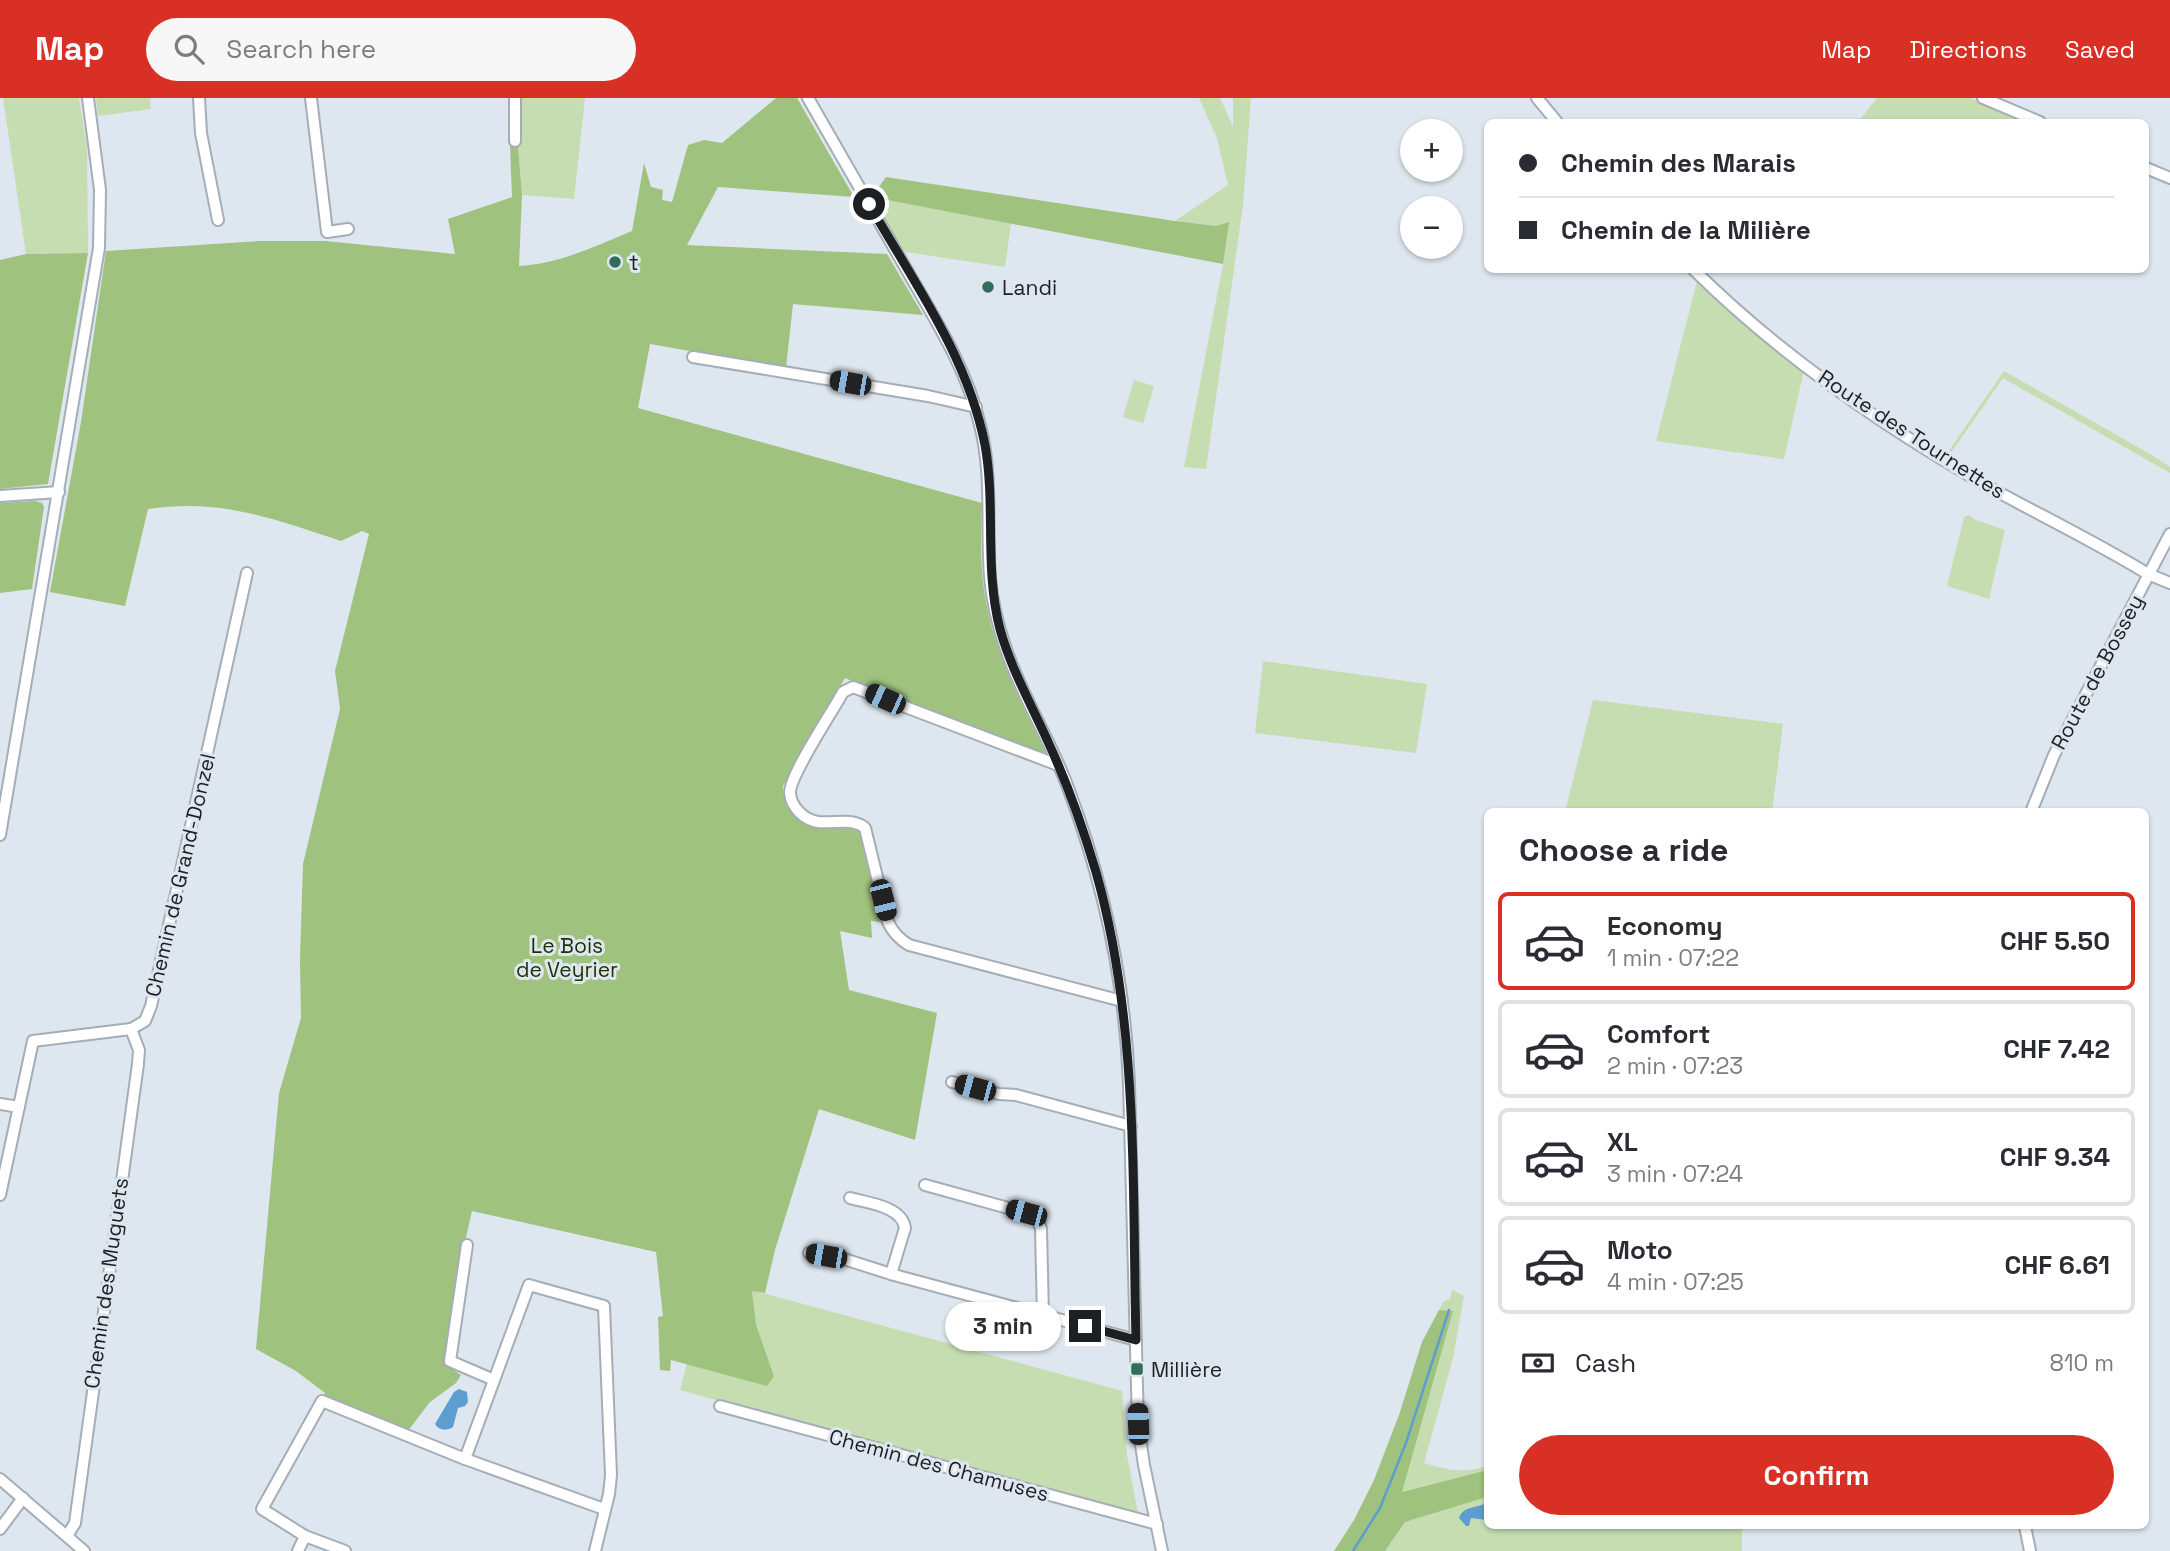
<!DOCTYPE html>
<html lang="en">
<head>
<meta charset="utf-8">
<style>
	:root { --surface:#fff; --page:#f7f7f7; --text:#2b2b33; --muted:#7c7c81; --line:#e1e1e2; --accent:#d93025 }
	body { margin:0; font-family:"Space Grotesk",sans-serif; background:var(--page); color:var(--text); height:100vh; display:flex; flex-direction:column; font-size:26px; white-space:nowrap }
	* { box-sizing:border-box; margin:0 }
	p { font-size:23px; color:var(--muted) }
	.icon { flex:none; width:38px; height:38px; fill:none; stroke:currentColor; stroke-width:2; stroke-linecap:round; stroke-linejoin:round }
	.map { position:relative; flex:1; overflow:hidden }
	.details { position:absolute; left:1484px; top:710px; width:665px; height:721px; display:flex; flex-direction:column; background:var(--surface); border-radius:10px; box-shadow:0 2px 5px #0004 }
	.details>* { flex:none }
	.top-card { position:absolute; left:1484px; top:21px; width:665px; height:154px; border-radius:10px; box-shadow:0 2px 5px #0004; display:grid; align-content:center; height:154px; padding:0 35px; background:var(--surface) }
	.buttons { position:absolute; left:1400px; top:21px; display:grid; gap:14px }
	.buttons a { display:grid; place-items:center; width:63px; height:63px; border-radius:50%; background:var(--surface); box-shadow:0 2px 5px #0004; font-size:35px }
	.end { position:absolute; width:32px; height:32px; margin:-16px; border:9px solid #1d2023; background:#fff; box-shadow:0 0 0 4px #fff }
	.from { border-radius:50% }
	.bubble { position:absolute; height:49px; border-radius:24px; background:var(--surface); box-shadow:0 2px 5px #0004; font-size:23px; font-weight:700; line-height:49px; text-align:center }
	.car { position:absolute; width:21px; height:42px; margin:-21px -10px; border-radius:9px; box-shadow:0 0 5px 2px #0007; background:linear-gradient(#222 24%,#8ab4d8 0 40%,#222 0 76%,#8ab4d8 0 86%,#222 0) }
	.top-card b { display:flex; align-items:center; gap:24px; height:66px; font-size:26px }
	.top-card b+b { border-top:2px solid var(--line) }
	.top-card i { width:18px; height:18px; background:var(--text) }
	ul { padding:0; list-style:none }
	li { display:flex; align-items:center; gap:21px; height:98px; margin:0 14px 10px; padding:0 21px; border:4px solid var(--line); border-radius:10px }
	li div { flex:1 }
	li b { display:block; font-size:26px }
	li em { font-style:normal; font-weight:700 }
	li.selected { border-color:var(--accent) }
	li>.icon { width:63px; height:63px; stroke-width:1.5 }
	h2 { padding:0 35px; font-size:32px; line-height:84px }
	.pay { display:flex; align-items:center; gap:18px; height:77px; padding:0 35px; font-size:26px }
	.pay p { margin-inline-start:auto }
	.cta { display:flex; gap:14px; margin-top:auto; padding:14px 35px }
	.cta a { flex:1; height:80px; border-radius:42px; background:var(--accent); color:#fff; font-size:28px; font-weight:700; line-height:80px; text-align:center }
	header { display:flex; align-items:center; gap:42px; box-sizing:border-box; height:98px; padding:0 35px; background:var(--accent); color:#fff }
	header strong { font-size:33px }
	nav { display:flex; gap:38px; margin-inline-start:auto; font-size:24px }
	.search { width:490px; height:63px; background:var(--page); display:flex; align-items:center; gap:18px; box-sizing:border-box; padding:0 24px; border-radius:38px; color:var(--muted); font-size:26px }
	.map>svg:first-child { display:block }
	.green { fill:#c5ddb0 }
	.forest { fill:#9fc27e }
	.water { fill:#5e9dd0 }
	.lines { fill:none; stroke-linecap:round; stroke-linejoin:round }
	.stream { stroke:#5e9dd0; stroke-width:2.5 }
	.minor-casing { stroke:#a5adb6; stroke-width:14 }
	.minor { stroke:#fff; stroke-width:10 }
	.route { stroke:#1d2023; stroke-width:9 }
	.poi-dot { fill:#316d59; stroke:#dee7ef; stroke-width:2.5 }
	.labels { text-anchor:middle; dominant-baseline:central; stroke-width:6; stroke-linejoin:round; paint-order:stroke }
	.poi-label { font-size:21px; fill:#1d2023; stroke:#dee7ef; text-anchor:start }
	.street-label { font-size:21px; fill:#1d2023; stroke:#dee7ef }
	.park-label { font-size:21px; fill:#1c3100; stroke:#dee7ef }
</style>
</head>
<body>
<header>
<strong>Map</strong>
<div class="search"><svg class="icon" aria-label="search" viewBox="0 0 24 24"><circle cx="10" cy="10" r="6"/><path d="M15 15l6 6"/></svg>Search here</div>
<nav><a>Map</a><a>Directions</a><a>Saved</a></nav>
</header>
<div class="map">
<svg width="2170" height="1453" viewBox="0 0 2170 1453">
	<rect width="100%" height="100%" fill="#dee7ef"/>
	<g class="green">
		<polygon points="3,0 79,0 87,50 88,155 26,156"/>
		<polygon points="96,0 150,0 151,11 98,18"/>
		<polygon points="520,0 585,0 574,101 522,97 518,48"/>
		<polygon points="1199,0 1220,0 1233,29 1233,0 1251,0 1243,107 1206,371 1184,369 1223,166 1228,125 1216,128 1175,123 1228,87 1217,40"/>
		<polygon points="1877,0 1970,0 2024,23 1858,24"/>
		<polygon points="873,99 1011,125 1005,169 906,154 897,145"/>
		<polygon points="1697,183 1718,202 1804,272 1784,361 1656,343"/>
		<polygon points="2004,273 2152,357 2170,369 2170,375 2003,280 1948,359 1946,357"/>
		<polygon points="1134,282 1154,288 1143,325 1123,319"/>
		<polygon points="1969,417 1976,422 2005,432 1989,501 1947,488 1964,419"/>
		<polygon points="1263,563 1427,586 1416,655 1255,635"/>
		<polygon points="1593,602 1783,626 1772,714 1565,714"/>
		<polygon points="752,1192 1122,1293 1127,1357 1139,1421 680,1292 687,1265 767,1288 774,1277 755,1227"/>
		<path d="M1452,1192l12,6 -11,62 -29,105c25,7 37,11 63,3v4l-86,22 51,-181 -13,-1 5,-9 6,-2z"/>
		<polygon points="1487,1399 1488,1428 1742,1428 1742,1453 1385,1453 1405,1424"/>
	</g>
	<g class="forest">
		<path d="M776,0h21l57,99 -136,-10 -31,58 200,9 36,61 -130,-11 -7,64 -136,-24 -12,64 344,95c-1,29 -2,58 2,87 8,58 36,110 61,162h-13l-109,-40 -78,-34 -62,108c-2,18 19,40 37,42 11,2 23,0 34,0l8,7 19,87 -10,-1 1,17 -32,-7 9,59 88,23 -22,127 -96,-31 -44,141 -10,43 -13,-2 4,34 18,51 -7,10 -96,-26 -1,11 -10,-1 -2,-53 5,-1 -7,-64 -184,-41 -17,74 -11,79 17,11 -5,8 -26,19 -23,30 -83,-34 1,-5 -29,-22 -40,-22 23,-256 22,-75 -1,-58 3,-96 37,-155 -5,-38 34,-137 -7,-3 -21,10c-68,-22 -120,-43 -193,-32l-23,97 -75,-14 31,-170 25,-171 153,-10h66l130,13 -7,-35 64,-22 -2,-51h8l4,49 -3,71c40,-2 77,-20 113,-35l12,-68 7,24 12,3 -1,10 10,2 16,-57 16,-5 18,3z"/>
		<polygon points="886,79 1175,123 1216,128 1229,124 1223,166 877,100 874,96"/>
		<polygon points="88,155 48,386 0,391 0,162 26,156"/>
		<polygon points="35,403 42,405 44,409 32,491 0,495 0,405"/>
		<polygon points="1439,1212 1453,1213 1402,1394 1487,1372 1487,1399 1405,1424 1385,1453 1334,1453 1354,1422 1374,1382 1399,1317 1422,1244"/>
	</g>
	<g class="water">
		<path d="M459,1291l8,3 1,10 -3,4 -7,2 -5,19c-6,4 -14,4 -18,-3l19,-32z"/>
		<path d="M1487,1405v17l-16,-2 -2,8h-3l-7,-8c4,-12 18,-10 28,-15z"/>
	</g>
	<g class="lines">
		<polyline class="stream" points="1353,1453 1380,1410 1406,1345 1449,1212"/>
		<g class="minor-casing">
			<g id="minor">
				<polyline points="199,0 201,35 218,122"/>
				<polyline points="311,0 327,134 348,131"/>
				<path d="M808,0c33,58 67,116 100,174 28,49 59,97 72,153 13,50 6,101 10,152 2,25 8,49 16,72 16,47 43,89 61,136 36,95 58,196 62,299l9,340 6,41 18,86"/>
				<polyline points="1537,0 1557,24"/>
				<polyline points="1983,0 2040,24"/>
				<polyline points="515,43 515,0"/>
				<polyline points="2146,70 2170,80"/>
				<path d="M1694,172c88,87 196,161 304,222 50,27 101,52 150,82l22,9"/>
				<polyline points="693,259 928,298 976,309"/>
				<polyline points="0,398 59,394"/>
				<path d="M1058,667l-205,-78 -10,5c-10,19 -54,84 -53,101 1,14 14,27 28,29 15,2 34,-5 47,6l23,94c5,11 11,17 21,23l213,56"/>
				<polyline points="2031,714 2054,657 2170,436"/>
				<polyline points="0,737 99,150 100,92 88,0"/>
				<polyline points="952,984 999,996 1016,997 1131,1028"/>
				<polyline points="0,1006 19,1009"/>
				<polyline points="925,1087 1026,1115 1038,1122 1041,1131 1043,1217"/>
				<polyline points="0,1097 33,943 131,931 145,923 151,908 247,475"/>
				<path d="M850,1100c17,5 52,8 55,30l-14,46"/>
				<polyline points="467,1147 450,1263 494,1282"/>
				<polyline points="809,1155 844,1161 894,1177 1136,1242"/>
				<polyline points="720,1308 1157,1426"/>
				<polyline points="465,1361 529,1187 604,1208 611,1377 609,1396 595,1453"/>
				<polyline points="0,1381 84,1453"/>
				<polyline points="2025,1428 2030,1453"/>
				<polyline points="0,1431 23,1400"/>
				<polyline points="67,1438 75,1425 138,966 139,952 131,931"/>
				<polyline points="305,1438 262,1411 322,1303 465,1361 604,1411"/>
				<polyline points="298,1453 305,1438 345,1453"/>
			</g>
		</g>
		<use href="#minor" class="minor"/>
	</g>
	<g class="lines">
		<path class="route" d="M869,106c44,77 99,153 116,241 11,61 -1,123 15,184 11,40 32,77 49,115 19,41 34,84 47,128 43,152 36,312 40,468l-51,-14"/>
	</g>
	<g class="poi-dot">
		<circle cx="615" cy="164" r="7"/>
		<circle cx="988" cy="189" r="7"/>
		<rect x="1130" y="1264" width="14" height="14" rx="3.5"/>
	</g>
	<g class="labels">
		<g class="poi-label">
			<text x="629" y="164">t</text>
			<text x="1002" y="189">Landi</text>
			<text x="1151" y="1271">Millière</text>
		</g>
		<g class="street-label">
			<text transform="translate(1912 336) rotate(33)">Route des Tournettes</text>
			<text transform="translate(2097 574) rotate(-62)">Route de Bossey</text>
			<text transform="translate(180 777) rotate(-77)">Chemin de Grand-Donzel</text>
			<text transform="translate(106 1185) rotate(-82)">Chemin des Muguets</text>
			<text transform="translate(939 1367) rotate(15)">Chemin des Chamuses</text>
		</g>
		<g class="park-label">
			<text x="567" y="847">Le Bois<tspan x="567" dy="24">de Veyrier</tspan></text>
		</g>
	</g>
</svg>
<div class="buttons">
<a>+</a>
<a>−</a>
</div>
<i class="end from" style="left:869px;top:106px"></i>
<i class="end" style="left:1085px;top:1228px"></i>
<div class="bubble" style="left:945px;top:1204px;width:116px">3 min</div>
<i class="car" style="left:850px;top:285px;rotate:280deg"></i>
<i class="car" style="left:885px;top:601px;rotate:294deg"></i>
<i class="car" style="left:883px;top:802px;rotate:166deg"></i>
<i class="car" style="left:975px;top:990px;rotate:285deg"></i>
<i class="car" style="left:1026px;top:1115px;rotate:285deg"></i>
<i class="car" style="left:826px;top:1158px;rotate:280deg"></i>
<i class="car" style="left:1138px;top:1326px;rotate:358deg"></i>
<div class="top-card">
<b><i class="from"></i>Chemin des Marais</b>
<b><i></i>Chemin de la Milière</b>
</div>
<section class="details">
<h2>Choose a ride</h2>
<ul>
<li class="selected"><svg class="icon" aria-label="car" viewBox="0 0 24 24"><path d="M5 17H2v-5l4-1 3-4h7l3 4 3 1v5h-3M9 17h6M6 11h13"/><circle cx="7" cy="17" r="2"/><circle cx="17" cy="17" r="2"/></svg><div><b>Economy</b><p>1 min · 07:22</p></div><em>CHF 5.50</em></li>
<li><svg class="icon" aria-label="car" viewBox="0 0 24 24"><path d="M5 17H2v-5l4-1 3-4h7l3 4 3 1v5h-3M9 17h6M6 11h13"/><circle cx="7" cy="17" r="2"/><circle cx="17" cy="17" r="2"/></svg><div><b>Comfort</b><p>2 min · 07:23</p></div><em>CHF 7.42</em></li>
<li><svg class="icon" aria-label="car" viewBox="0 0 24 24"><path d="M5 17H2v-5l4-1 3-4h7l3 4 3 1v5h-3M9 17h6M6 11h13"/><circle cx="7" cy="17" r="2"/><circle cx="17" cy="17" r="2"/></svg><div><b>XL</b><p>3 min · 07:24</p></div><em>CHF 9.34</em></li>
<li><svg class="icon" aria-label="car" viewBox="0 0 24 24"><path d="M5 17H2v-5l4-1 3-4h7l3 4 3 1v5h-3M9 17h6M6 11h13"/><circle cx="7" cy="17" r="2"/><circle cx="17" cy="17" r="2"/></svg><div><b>Moto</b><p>4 min · 07:25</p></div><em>CHF 6.61</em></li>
</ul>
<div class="pay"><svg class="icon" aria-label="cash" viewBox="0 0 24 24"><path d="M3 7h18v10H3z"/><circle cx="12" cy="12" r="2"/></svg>Cash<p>810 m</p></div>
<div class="cta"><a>Confirm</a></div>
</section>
</div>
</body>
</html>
